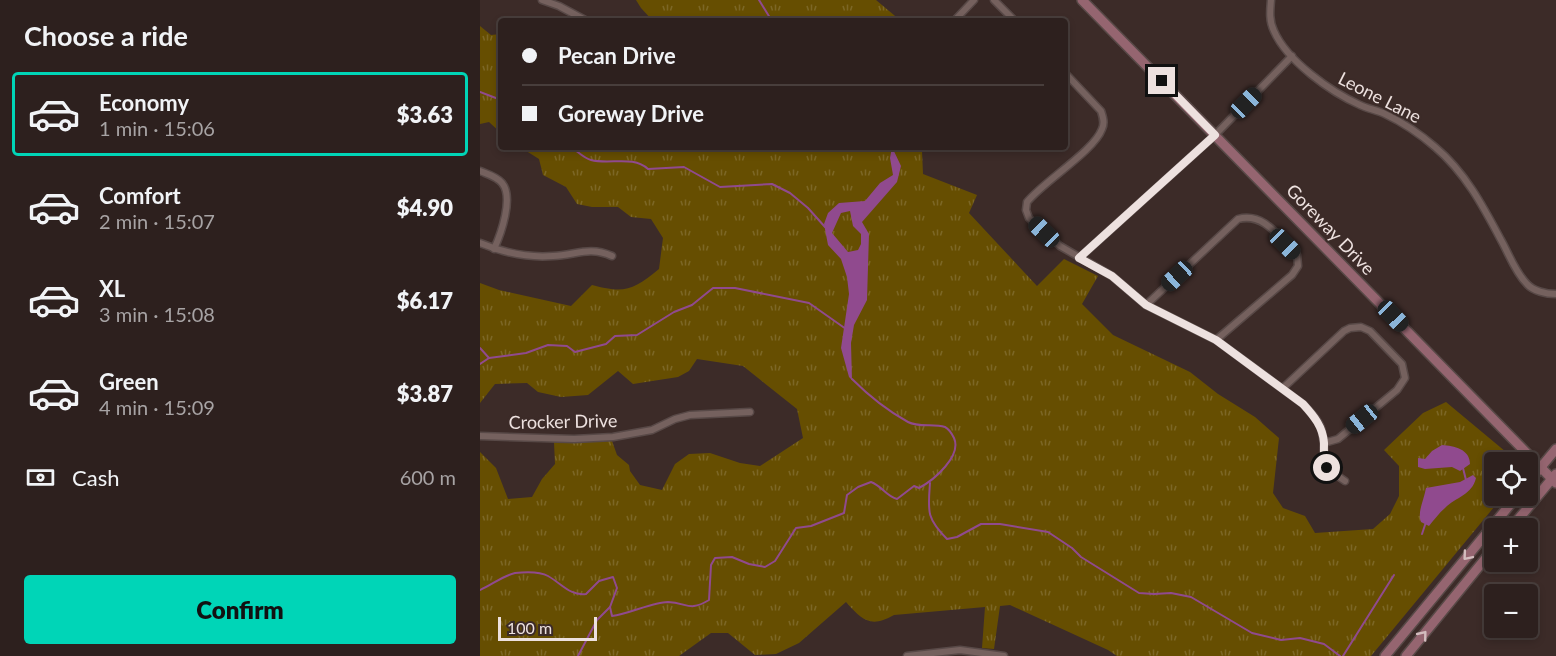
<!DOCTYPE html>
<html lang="en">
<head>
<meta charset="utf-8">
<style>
	:root { --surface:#2d201e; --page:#352827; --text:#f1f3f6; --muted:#a7a3a4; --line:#483e3c; --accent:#00d5b7 }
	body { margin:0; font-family:Lato,sans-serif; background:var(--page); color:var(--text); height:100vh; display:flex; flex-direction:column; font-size:22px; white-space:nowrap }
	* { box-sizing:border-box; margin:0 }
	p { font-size:20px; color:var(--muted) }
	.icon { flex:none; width:33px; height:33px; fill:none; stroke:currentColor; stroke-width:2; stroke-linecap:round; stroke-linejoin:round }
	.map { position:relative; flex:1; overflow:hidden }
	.side { display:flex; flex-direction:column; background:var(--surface); width:480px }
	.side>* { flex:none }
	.guide { position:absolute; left:18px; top:18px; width:570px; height:132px; border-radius:6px; box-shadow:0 3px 9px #0003,0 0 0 2px var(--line); display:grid; align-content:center; height:132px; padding:0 24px; background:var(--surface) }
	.tools { position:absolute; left:1004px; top:452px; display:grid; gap:12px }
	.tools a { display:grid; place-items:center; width:54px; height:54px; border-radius:6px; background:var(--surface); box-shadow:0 3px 9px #0003,0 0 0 2px var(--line); font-size:30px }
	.scale { position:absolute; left:18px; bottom:15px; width:99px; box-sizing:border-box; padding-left:6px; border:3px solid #ede1df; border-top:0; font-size:16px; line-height:21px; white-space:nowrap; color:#ede1df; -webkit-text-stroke:4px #3c2b28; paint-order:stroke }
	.end { position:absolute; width:27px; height:27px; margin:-14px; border:8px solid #ede1df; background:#111; box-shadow:0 0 0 3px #111 }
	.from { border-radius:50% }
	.car { position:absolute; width:18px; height:36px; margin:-18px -9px; border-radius:8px; box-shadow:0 0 4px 2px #0007; background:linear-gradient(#222 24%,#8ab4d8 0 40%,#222 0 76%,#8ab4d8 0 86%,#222 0) }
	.guide b { display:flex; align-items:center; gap:21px; height:57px; font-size:22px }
	.guide b+b { border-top:2px solid var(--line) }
	.guide i { width:15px; height:15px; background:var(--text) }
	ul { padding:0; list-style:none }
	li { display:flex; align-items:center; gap:18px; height:84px; margin:0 12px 9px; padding:0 12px; border:3px solid transparent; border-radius:6px }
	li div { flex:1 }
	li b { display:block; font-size:22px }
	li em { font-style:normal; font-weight:800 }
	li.selected { border-color:var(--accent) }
	li>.icon { width:54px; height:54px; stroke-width:1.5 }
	h2 { padding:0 24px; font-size:27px; line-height:72px }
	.pay { display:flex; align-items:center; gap:15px; height:66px; padding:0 24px; font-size:22px }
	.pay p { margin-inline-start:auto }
	.action { display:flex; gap:12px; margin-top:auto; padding:12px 24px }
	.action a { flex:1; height:69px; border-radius:6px; background:var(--accent); color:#111; font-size:24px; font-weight:800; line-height:69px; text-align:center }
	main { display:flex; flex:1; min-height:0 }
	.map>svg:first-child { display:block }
	.park { fill:url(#park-tufts) }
	.water { fill:#904a8e; fill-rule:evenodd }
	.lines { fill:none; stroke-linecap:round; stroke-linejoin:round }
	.stream { stroke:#904a8e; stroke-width:2 }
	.street-casing { stroke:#584947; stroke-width:9 }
	.secondary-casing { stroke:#584947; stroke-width:12 }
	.street { stroke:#75615e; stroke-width:6 }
	.secondary { stroke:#956570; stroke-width:9 }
	.oneway { stroke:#d3bcbe }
	.route { stroke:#ede1df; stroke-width:8 }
	.labels { text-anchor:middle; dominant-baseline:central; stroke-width:4.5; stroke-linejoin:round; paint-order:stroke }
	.street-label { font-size:18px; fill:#ede1df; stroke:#3c2b28 }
</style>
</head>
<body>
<main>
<section class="side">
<h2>Choose a ride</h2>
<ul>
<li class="selected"><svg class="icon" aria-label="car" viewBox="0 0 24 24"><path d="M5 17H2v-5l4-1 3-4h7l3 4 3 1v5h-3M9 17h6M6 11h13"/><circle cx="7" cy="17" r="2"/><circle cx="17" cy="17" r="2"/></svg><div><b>Economy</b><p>1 min · 15:06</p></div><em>$3.63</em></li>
<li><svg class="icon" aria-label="car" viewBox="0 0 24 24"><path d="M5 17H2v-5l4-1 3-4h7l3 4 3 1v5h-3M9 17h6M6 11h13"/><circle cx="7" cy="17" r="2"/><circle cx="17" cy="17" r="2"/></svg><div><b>Comfort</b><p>2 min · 15:07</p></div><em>$4.90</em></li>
<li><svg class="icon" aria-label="car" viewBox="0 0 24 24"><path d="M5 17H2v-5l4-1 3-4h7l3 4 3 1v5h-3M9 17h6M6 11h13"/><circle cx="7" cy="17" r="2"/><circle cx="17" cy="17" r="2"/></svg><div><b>XL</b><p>3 min · 15:08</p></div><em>$6.17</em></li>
<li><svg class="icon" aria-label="car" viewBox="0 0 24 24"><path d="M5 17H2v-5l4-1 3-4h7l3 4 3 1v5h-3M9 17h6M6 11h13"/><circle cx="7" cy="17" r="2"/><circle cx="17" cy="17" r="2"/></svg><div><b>Green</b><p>4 min · 15:09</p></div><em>$3.87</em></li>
</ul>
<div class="pay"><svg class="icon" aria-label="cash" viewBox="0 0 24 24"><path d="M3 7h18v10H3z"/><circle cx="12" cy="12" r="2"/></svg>Cash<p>600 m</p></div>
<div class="action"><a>Confirm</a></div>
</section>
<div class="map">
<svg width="1076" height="656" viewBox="0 0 1076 656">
	<defs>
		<pattern id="park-tufts" width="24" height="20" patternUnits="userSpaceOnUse" patternTransform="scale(1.5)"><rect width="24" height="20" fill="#664e01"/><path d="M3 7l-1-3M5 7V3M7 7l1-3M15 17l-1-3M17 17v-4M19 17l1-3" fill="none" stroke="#7c6726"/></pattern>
	</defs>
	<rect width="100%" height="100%" fill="#3c2b28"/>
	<g class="park">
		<polygon points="156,0 396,0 421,21 173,21 161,8"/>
		<polygon points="0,26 11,35 21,34 21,133 9,122 0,124"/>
		<path d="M40,147h404l-2,4 1,23 54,21 -8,18 68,73 27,-27 34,17 -16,28 31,31 77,37 28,22 37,23 24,21 -6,55 10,15 22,8 10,17 58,-4 17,-15 9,-18v-30l-15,-16 39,-37 23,-11 72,60h-24v33h10l-133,161h-254l-9,-6 -98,-45 -10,1 -6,43 -12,-1 3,-41 -91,8c-23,13 -31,6 -48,-13l-47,41 -23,11 -21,1 -27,-22h-17l-32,23h-199v-204l16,16 12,31 24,-2 10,-18 13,-15 -1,-22 58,-1 5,14 12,10 1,6 10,14 22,5 13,-26 14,-10 21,-1 30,10 20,3 43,-28 -6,-29 -54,-43 -46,-7 -8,12 -11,6 -45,7 -15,-13 -30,24 -27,2 -23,-5 -11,-9 -32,1 -15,19v-120l19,7 72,16 21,-21c33,9 41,5 67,-16l4,-31 -12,-19 -20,-2 -13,-10h-26l-15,-3 -11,-17 -23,-12 -4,-16z"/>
	</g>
	<g class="water">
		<path d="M412,147l9,19 -4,16 -35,40 7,12 -2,66 -13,25 -3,18 1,37 -3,-3 -8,-29 8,-54 -2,-17 -6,-18 -13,-14 -4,-21 4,-11 11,-10 26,-2 15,-18 13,-8 -3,-17zM370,211l3,15 8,8v10l-3,6 -10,2 -16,-19 9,-20z"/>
		<path d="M962,445c12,1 28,4 28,19l-10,7 -8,-4 -27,2 -7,-2v-9l7,1 7,-8z"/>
		<path d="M993,475l3,3c-4,17 -20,19 -31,30 -6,5 -11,12 -16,18l-8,-4c-4,-10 3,-22 5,-34l34,-6z"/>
	</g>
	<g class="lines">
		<g class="stream">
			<polyline points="279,0 292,21"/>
			<polyline points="0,92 21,100"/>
			<path d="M91,147c6,4 14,12 20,13 19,5 42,-5 57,9l36,-2 36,20 52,-3 18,9 18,15 17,19"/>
			<polyline points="0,348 9,358"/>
			<polyline points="0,364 9,358 46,353 68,345 87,346 95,352 126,344 135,336 157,335 194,312 212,305 233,288 255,288 329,303 366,329"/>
			<polyline points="983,468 986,480"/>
			<path d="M450,483c-2,28 -4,35 17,56l10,-2 24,-13h19l48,8 24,16 9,9 58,36 15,1 17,-1 20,4 61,36 29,7 19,-2 24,6 16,12"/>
			<polyline points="942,534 946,522"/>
			<path d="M0,590c12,-5 22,-14 35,-17 10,-1 24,-2 33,3 14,8 22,20 38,18l13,-13 14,-4 4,11 -7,19 -13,13 -19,36"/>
			<path d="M130,607l2,9c17,-2 41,-14 56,-14 20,1 21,10 41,-2l2,-35 4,-7 17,-1 17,7 16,3 10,-6 21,-33 15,-2 33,-13 3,-18 11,-8 13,-5c11,4 15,14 26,17l17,-13 5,2c15,-8 43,-32 35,-50 -2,-4 -5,-9 -9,-11 -11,-4 -26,1 -37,-5 -20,-11 -40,-27 -56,-43"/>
			<polyline points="863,656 914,575"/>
		</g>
		<g class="street-casing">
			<g id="street">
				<polyline points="62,0 79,6 107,21"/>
				<polyline points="514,0 535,21"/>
				<path d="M791,0c-1,11 -2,21 3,31 13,30 57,61 86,74 8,4 17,5 25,9 19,9 35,20 50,33 30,25 48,59 66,93 8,14 14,32 26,44 6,7 19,10 29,10"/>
				<polyline points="474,21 494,0"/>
				<path d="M585,73l36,38c2,6 4,12 1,18 -8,22 -58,52 -75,73l-1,8 3,8 31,28 52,30 34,29 70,35 87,64c7,8 17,17 19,28 7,29 -8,29 23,49"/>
				<path d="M0,171c7,3 16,5 22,12 12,14 -1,51 -8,66"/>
				<path d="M0,243c24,10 47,15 73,13 23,-1 36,-10 59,0"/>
				<polyline points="599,258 735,135 812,56"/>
				<path d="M666,305l92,-86c27,-7 41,19 59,36l1,11 -6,9 -76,65"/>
				<polyline points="803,388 864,331 870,328 881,327 890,331 922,364 925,378 917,390 858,439 844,443"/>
				<polyline points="0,436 94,439 133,437 172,430 195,419 210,415 270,412"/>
				<polyline points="427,656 480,650 524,656"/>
			</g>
		</g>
		<g class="secondary-casing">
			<g id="secondary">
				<polyline points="602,0 1076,483"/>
				<polyline points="1047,484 1076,449"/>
				<polyline points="1031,528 1076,474"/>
				<polyline points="905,656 1038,495"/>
				<polyline points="926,656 1014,548"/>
			</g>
		</g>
		<use href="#street" class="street"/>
		<use href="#secondary" class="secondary"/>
	</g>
	<defs><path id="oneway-chevron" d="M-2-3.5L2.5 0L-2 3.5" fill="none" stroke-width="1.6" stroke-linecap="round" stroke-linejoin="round" transform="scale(1.5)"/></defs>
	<g class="oneway">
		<use href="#oneway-chevron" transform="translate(987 556) rotate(130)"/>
		<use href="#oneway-chevron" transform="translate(943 635) rotate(-51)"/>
	</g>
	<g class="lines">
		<path class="route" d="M682,81l53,54 -136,123 33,18 34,29 70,35 87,64c11,12 20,23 21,39 0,10 -1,16 3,25"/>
	</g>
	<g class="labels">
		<g class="street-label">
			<text transform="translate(900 97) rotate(27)">Leone Lane</text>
			<text transform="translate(851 229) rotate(46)">Goreway Drive</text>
			<text transform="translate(83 421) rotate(-1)">Crocker Drive</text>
		</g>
	</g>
</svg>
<div class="tools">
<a><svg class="icon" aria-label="locate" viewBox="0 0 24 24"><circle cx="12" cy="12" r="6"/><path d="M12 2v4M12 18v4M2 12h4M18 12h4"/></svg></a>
<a>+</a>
<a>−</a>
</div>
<div class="scale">100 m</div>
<i class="end from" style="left:847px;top:468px"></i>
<i class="end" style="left:682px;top:81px"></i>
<i class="car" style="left:766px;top:103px;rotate:45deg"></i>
<i class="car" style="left:564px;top:232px;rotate:314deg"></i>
<i class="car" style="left:805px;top:244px;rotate:135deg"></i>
<i class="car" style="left:697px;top:276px;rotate:227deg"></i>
<i class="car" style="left:913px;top:316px;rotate:136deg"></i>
<i class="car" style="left:882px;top:419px;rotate:231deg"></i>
<div class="guide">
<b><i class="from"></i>Pecan Drive</b>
<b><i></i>Goreway Drive</b>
</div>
</div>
</main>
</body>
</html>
